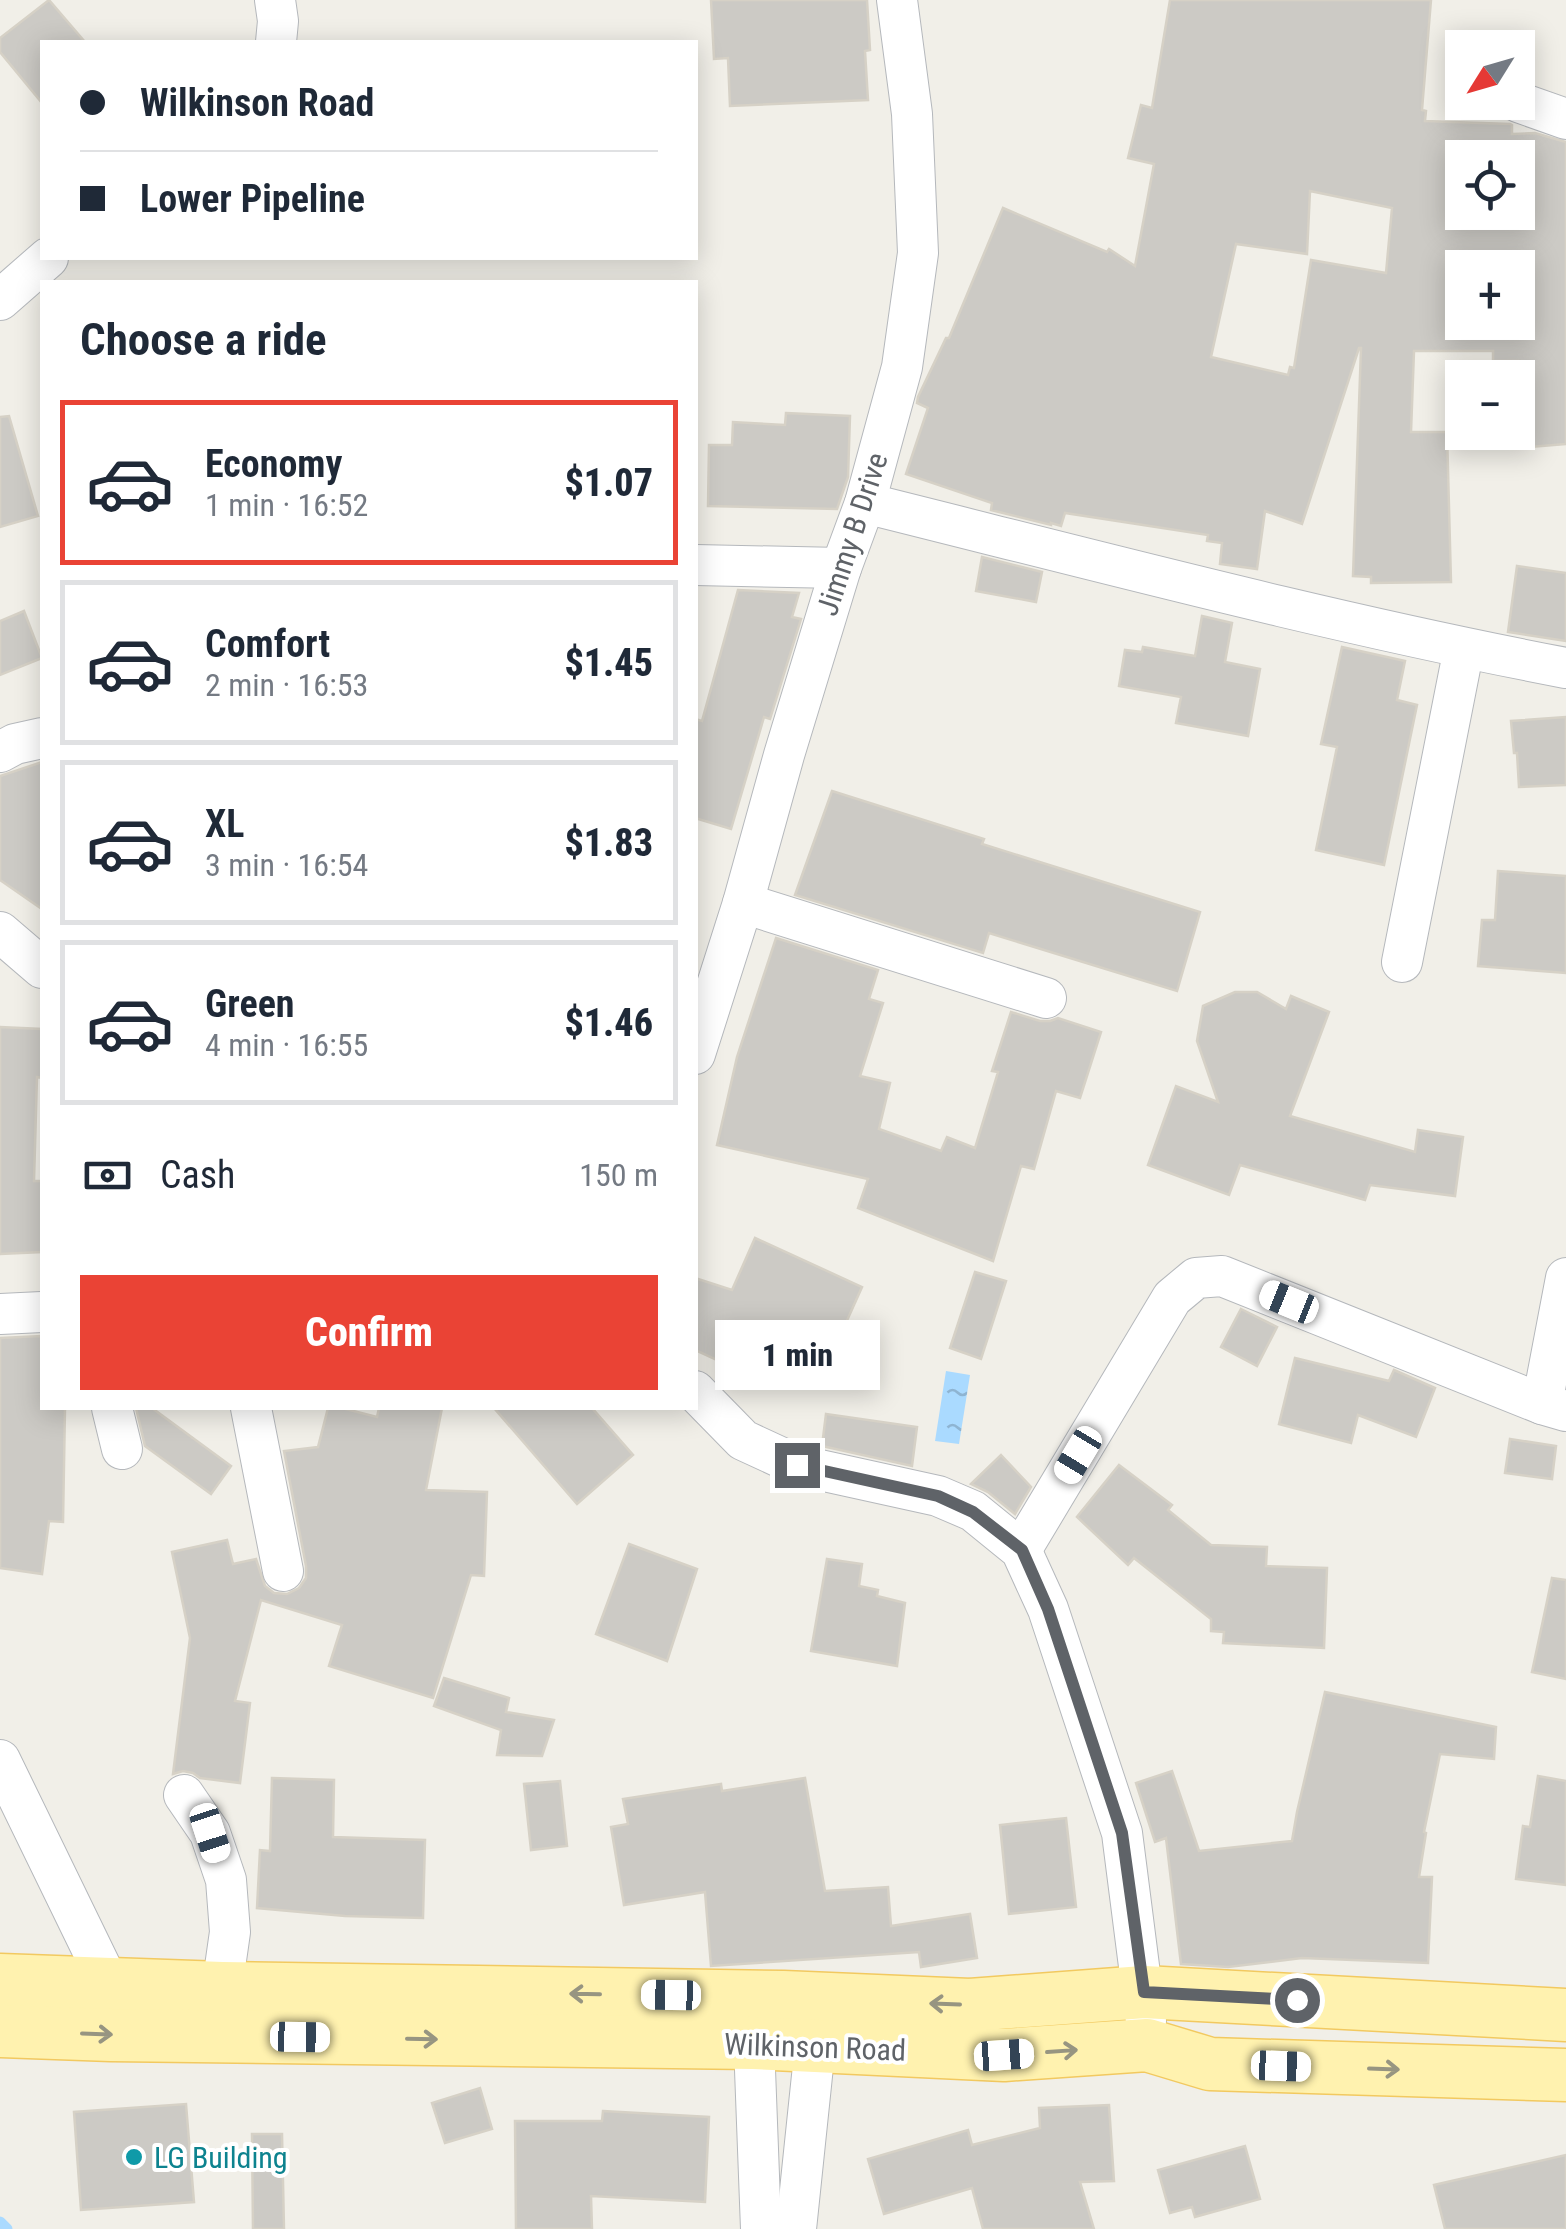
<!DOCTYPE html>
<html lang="en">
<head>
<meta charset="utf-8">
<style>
	:root { --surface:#fff; --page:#f2f2f3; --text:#1f2937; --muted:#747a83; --line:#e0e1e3; --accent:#ea4335 }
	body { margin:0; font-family:"Roboto Condensed",sans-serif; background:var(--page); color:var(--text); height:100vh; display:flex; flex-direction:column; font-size:38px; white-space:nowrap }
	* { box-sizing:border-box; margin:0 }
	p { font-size:32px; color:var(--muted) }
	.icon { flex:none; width:55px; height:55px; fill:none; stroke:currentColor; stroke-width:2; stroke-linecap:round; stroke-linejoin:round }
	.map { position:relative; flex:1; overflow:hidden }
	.sheet { position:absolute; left:40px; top:280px; width:658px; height:1130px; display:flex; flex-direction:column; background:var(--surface); border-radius:0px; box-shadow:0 5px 25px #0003 }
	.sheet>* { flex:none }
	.guide { position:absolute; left:40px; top:40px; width:658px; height:220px; border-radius:0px; box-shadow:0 5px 25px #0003; display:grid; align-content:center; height:220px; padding:0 40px; background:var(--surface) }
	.needle { width:65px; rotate:233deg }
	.controls { position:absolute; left:1445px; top:30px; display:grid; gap:20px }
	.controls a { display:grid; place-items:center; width:90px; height:90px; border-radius:0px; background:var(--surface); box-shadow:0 5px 25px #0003; font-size:50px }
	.end { position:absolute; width:45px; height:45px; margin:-22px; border:12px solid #5f6368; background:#fff; box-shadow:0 0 0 5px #fff }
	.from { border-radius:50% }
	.bubble { position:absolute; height:70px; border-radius:0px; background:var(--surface); box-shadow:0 5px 25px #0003; font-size:32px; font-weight:800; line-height:70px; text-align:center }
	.car { position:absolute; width:30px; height:60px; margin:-30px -15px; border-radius:12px; box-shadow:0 0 8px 2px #0007; background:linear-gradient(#fff 24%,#345 0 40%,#fff 0 76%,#345 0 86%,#fff 0) }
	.guide b { display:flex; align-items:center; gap:35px; height:95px; font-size:38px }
	.guide b+b { border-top:2px solid var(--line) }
	.guide i { width:25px; height:25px; background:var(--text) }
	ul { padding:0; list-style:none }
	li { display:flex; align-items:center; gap:30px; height:165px; margin:0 20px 15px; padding:0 20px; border:5px solid var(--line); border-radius:0px }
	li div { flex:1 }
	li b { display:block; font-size:38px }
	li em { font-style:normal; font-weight:800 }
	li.active { border-color:var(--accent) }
	li>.icon { width:90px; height:90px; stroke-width:1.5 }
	h2 { padding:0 40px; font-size:45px; line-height:120px }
	.pay { display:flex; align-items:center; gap:25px; height:110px; padding:0 40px; font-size:38px }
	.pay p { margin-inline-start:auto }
	.action { display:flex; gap:20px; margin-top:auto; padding:20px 40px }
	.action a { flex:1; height:115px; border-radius:0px; background:var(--accent); color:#fff; font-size:40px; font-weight:800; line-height:115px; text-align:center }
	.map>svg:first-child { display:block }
	.water { fill:url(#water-ripples) }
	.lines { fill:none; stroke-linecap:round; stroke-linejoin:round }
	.stream { stroke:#aadaff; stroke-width:11 }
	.building { fill:#cccac5; stroke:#d6d1c6; stroke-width:2.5; fill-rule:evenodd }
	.minor-casing { stroke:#b5b8bc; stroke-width:42 }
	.major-casing { stroke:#f2c960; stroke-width:55 }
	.minor { stroke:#fff; stroke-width:40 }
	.major { stroke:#fff2af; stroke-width:52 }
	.oneway { stroke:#979581 }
	.route { stroke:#5f6368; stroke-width:12 }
	.culture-dot { fill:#0f9aa8; stroke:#fff; stroke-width:4 }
	.labels { text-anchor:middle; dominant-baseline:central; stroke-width:8; stroke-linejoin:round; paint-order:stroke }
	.street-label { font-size:30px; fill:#5f6368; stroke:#fff }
	.culture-label { font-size:30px; fill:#0d838f; stroke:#fff; text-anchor:start }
</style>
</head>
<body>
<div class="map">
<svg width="1566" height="2229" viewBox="0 0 1566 2229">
	<defs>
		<pattern id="water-ripples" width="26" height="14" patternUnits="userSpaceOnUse" patternTransform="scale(2.5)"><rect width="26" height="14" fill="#aadaff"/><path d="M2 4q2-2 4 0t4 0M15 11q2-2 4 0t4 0" fill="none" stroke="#8eb4d2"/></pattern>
	</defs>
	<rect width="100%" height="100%" fill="#f1efe8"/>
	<polygon class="water" points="946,1371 970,1375 959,1444 935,1441"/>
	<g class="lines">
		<polyline class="stream" points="0,2222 7,2229"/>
	</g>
	<g class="building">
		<polygon points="49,0 85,42 42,42 42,103 0,52 0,38"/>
		<polygon points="711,0 867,0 870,50 865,51 868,100 730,106 728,58 714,59"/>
		<path d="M1170,0h261l-9,110 4,1 -1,10 85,3 2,1v9l23,-1 31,9v302l-48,4v-87h-25v-10h-79l-3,81h36l4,150 -80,1v-6l-18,-1 8,-228h-2l-57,176 -37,-13 -8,58 -37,-5 2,-21 -15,-2 1,-6 -143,-22 -4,13 -10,-3v2l-60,-15 1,-7 -86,-29 22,-66 -11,-5 1,-6 28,-59h3l54,-130 104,44 2,-3 26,17 19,-102 -26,-6 13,-53 11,3zM1462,158h56v54h-56zM1310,191l82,17 -6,65 -75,-13 -17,108 -4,-1 -2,8 -77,-18 25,-113 71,10zM1462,268h56v54h-56z"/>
		<polygon points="786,413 850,416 848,477 837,509 708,506 709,445 732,445 733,422 785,425"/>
		<polygon points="9,416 38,516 0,527 0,417"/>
		<polygon points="982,557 1042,572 1036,602 976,591"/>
		<polygon points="1517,566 1566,573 1566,641 1508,632"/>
		<polygon points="738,590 799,593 792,617 801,619 770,719 764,717 731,829 695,818 695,719 702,721"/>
		<polygon points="24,611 42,658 0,675 0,621"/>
		<polygon points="1202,616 1232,623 1225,662 1260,669 1248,736 1176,723 1181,697 1119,686 1125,650 1142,652 1143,647 1195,656"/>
		<polygon points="1342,647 1405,661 1397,700 1417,705 1384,865 1316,850 1337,747 1321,744"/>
		<polygon points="1566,717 1566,785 1519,787 1517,753 1514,753 1511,721"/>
		<polygon points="42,762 42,909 0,880 0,776"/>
		<polygon points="832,791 984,839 982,844 1200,912 1177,991 989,933 983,953 795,895"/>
		<polygon points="1498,871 1566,876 1566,973 1478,966 1482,920 1495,920"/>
		<polygon points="776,938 878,970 869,999 883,1003 860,1076 890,1083 879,1129 941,1151 947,1137 975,1148 998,1072 992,1071 1011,1012 1040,1021 1050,1021 1058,1018 1101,1032 1080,1098 1056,1091 1034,1169 1021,1166 993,1261 858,1208 868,1179 717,1145 737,1057"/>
		<polygon points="1235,992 1257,992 1286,1009 1291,996 1329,1012 1290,1116 1415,1152 1418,1130 1463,1137 1455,1196 1370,1185 1365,1200 1240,1165 1229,1195 1148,1165 1176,1086 1218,1102 1197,1041 1203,1006"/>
		<polygon points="0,1027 42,1029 42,1078 37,1077 34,1181 42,1181 42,1252 0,1254"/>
		<polygon points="755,1238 862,1287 840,1336 822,1328 798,1381 771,1369 765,1382 695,1350 695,1278 732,1290"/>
		<polygon points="975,1272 1006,1281 981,1359 950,1348"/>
		<polygon points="1241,1309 1277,1327 1257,1366 1221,1347"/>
		<polygon points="41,1336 42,1408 65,1408 63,1522 49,1521 42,1574 0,1568 0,1338"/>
		<polygon points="1295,1358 1389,1381 1394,1370 1435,1388 1416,1437 1358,1415 1351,1443 1279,1424"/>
		<polygon points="136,1408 152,1408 231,1466 211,1494 145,1446"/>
		<polygon points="328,1408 342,1408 377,1417 379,1408 442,1408 426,1490 487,1492 484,1576 471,1575 433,1698 329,1666 342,1625 261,1600 235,1701 250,1703 240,1783 200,1778 193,1773 183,1771 173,1774 190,1638 172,1552 227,1540 233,1564 256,1559 265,1586 274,1593 287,1594 299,1588 306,1578 306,1566 284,1451 318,1447"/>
		<polygon points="494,1408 592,1408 633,1455 577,1504"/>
		<polygon points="826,1414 917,1427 912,1466 822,1446"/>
		<polygon points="1510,1439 1556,1446 1552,1479 1505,1473"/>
		<polygon points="1001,1455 1031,1487 1015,1514 988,1492 971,1484"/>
		<polygon points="1119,1465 1172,1505 1168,1510 1211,1545 1267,1547 1266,1566 1327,1568 1324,1648 1223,1643 1224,1632 1211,1631 1211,1619 1134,1558 1128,1565 1077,1517"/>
		<polygon points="629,1544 697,1569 667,1661 596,1634"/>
		<polygon points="827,1559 862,1564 859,1586 878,1590 877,1596 905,1603 897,1666 811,1651"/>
		<polygon points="1552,1578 1566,1580 1566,1679 1532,1672"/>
		<polygon points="444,1678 509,1698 506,1712 554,1720 542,1756 497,1755 501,1730 434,1706"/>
		<polygon points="1325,1692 1496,1727 1494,1759 1440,1754 1424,1832 1426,1833 1419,1877 1432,1877 1428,1963 1302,1958 1228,1967 1181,1964 1166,1838 1155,1842 1136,1783 1172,1771 1199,1851 1292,1841 1297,1812"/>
		<polygon points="1538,1776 1566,1781 1566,1885 1516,1879 1523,1826 1530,1827"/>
		<polygon points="272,1778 334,1780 333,1837 425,1840 423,1918 345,1916 257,1908 260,1850 270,1851"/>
		<polygon points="805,1778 825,1891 888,1887 891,1926 970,1914 977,1958 921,1967 919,1952 711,1966 705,1892 624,1905 611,1827 628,1824 623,1799 721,1784 722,1791"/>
		<polygon points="560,1781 567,1846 531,1850 524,1784"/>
		<polygon points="1066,1818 1076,1907 1009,1914 1000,1825"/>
		<polygon points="480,2088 492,2129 445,2143 432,2103"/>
		<polygon points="186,2104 194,2202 81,2210 74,2112"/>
		<polygon points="1109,2105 1114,2181 1080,2182 1094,2229 983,2229 972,2188 884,2214 868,2159 968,2130 972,2145 1040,2128 1039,2108"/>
		<polygon points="603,2111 709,2117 705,2202 591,2196 592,2229 516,2229 515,2121 602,2121"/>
		<polygon points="252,2134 282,2134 284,2229 253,2229"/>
		<polygon points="1245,2146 1260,2199 1195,2217 1192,2207 1170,2213 1158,2170"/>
		<polygon points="1566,2155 1566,2229 1445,2229 1434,2185"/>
	</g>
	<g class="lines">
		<g class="minor-casing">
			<g id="minor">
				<polyline points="275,0 278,21 276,42"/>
				<polyline points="1518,102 1566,119"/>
				<polyline points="0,300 48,258"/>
				<path d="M865,503c233,58 465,120 701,165"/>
				<polyline points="695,565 841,568"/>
				<polyline points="0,752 15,744 42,738"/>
				<polyline points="743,903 1046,998"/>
				<polyline points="0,932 42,968"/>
				<polyline points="1402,962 1464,648"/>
				<polyline points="695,1054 743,903 784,755 841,568 865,503 902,367 918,253 912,114 897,0"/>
				<polyline points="0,1314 42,1312"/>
				<polyline points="695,1391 743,1440 797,1465 938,1496 973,1511 1021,1550 1048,1609 1122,1833 1146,2021"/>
				<polyline points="1542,1404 1566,1278"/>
				<polyline points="112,1408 122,1449"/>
				<polyline points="251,1408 283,1571"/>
				<polyline points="1021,1550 1172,1298 1196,1278 1222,1276 1542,1404 1566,1411"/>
				<polyline points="0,1760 109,1984"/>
				<polyline points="184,1795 210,1833 226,1880 230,1932 222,1988"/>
				<polyline points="754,2043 761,2229"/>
				<polyline points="796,2229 815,2047"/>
			</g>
		</g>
		<g class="major-casing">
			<g id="major">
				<polyline points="0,1980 222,1988 783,1997 970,2005 1144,1992 1566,2015"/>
				<polyline points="0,2031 111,2035 754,2043 1004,2055 1147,2045 1210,2064 1566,2075"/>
			</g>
		</g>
		<use href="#minor" class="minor"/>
		<use href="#major" class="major"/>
	</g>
	<defs><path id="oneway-shaft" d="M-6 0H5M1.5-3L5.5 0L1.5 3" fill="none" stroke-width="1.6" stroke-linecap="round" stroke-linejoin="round" transform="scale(2.5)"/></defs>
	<g class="oneway">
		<use href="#oneway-shaft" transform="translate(585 1994) rotate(-179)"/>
		<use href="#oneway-shaft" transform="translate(945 2004) rotate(-178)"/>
		<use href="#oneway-shaft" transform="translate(97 2034) rotate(2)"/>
		<use href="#oneway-shaft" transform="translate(422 2039) rotate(1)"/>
		<use href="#oneway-shaft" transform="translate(1062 2051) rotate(-4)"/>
		<use href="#oneway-shaft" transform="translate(1384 2069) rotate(2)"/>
	</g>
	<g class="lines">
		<polyline class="route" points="797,1465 938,1496 973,1512 1022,1550 1048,1609 1122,1833 1144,1992 1297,2000"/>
	</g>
	<circle class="culture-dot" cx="134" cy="2157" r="10"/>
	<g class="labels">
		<g class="street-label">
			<text transform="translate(852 534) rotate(-72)">Jimmy B Drive</text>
			<text transform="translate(815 2047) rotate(2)">Wilkinson Road</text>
		</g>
		<g class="culture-label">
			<text x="154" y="2157">LG Building</text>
		</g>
	</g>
</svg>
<div class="controls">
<a><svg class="needle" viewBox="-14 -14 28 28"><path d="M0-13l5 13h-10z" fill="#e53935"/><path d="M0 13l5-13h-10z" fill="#747a83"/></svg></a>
<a><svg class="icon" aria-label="locate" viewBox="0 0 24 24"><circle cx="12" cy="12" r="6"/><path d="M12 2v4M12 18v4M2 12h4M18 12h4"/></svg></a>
<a>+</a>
<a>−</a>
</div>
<i class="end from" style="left:1297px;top:2000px"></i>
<i class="end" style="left:797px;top:1465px"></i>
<div class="bubble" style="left:715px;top:1320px;width:165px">1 min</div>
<i class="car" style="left:1289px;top:1302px;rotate:292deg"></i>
<i class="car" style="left:1078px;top:1455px;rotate:211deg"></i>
<i class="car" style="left:210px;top:1833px;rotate:162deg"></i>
<i class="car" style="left:671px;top:1995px;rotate:271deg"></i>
<i class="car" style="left:300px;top:2037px;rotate:91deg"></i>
<i class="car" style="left:1004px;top:2055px;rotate:86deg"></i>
<i class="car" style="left:1281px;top:2066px;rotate:92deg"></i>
<div class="guide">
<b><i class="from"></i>Wilkinson Road</b>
<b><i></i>Lower Pipeline</b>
</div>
<section class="sheet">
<h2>Choose a ride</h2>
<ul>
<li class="active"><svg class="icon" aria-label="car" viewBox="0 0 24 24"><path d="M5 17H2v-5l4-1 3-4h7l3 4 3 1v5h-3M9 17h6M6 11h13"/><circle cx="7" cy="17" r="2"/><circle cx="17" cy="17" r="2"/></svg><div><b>Economy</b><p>1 min · 16:52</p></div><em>$1.07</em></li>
<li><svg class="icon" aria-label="car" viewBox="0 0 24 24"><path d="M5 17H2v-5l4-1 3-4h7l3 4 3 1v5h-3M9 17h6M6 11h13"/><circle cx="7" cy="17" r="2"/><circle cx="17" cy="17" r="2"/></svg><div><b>Comfort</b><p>2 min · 16:53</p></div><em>$1.45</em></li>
<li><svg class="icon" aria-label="car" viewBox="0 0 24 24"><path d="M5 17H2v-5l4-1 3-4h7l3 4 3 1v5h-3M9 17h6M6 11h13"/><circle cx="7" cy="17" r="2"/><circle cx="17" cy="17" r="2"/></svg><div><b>XL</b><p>3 min · 16:54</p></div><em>$1.83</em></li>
<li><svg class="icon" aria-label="car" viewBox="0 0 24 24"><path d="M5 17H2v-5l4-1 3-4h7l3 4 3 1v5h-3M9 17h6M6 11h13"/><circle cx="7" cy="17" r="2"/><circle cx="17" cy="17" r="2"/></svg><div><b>Green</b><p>4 min · 16:55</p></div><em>$1.46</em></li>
</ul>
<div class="pay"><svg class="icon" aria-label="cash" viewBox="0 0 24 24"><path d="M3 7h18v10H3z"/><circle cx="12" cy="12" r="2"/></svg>Cash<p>150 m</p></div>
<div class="action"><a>Confirm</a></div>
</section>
</div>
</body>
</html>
